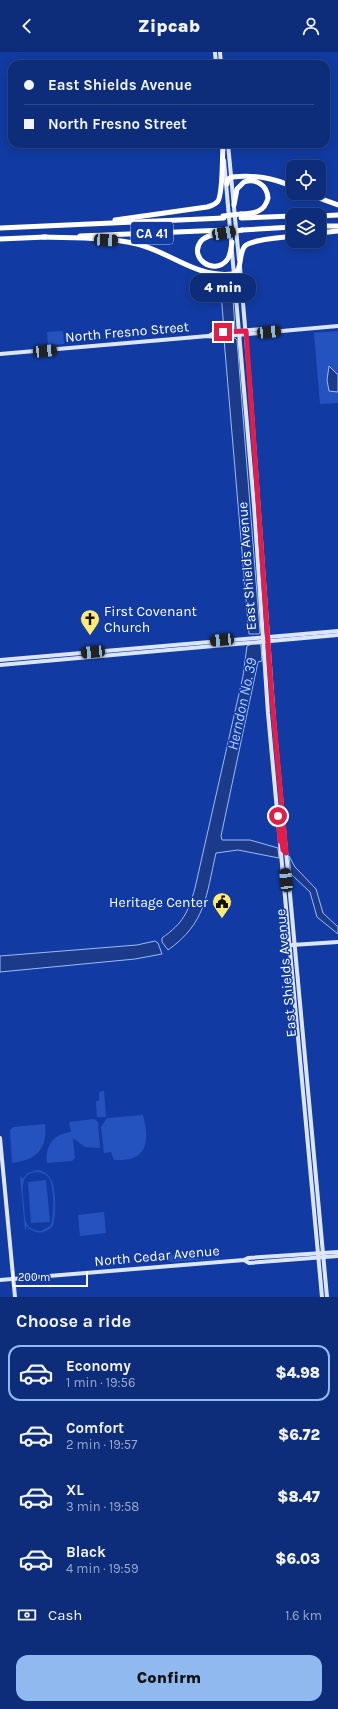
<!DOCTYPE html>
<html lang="en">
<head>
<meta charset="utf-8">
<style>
	:root { --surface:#0d2c7a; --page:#1b3881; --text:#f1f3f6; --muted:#9aa7c7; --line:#2d488b; --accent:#90b9f0 }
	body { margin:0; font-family:Karla,sans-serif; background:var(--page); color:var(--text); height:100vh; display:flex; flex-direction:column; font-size:15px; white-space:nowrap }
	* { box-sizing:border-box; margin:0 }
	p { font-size:13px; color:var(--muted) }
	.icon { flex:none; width:22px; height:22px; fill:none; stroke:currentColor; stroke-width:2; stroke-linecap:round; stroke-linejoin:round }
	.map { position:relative; height:1245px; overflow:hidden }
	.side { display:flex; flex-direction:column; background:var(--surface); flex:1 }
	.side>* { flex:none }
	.banner { position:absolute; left:8px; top:8px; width:322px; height:88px; border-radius:12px; box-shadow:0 2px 10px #0003,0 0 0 1px var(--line); display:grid; align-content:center; height:88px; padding:0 16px; background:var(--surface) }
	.buttons { position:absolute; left:286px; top:108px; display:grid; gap:8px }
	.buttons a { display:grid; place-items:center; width:40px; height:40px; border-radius:8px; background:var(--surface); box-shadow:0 2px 10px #0003,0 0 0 1px var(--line); font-size:20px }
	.scale { position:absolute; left:12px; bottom:10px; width:76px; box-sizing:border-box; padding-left:4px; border:2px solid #fff; border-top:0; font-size:11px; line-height:14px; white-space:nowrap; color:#fff; -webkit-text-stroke:3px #113ba2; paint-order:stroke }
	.end { position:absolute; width:18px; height:18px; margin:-9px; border:5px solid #e11d48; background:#fff; box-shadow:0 0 0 2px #fff }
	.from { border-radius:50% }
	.bubble { position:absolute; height:28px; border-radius:12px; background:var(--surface); box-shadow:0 2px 10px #0003,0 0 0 1px var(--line); font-size:13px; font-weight:800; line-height:28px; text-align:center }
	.car { position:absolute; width:12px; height:24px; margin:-12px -6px; border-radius:5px; box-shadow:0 0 3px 1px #0007; background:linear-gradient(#222 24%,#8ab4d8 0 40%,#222 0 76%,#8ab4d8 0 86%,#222 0) }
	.banner b { display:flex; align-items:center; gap:14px; height:38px; font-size:15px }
	.banner b+b { border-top:1px solid var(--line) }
	.banner i { width:10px; height:10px; background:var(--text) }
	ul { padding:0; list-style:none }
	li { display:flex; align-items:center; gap:12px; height:56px; margin:0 8px 6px; padding:0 8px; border:2px solid transparent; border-radius:12px }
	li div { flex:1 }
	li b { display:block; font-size:15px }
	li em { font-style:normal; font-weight:800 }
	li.on { border-color:var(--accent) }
	li>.icon { width:36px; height:36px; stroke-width:1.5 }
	h2 { padding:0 16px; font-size:18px; line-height:48px }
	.pay { display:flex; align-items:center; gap:10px; height:44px; padding:0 16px; font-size:15px }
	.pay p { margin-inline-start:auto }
	.action { display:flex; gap:8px; margin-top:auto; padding:8px 16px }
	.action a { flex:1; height:46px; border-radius:12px; background:var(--accent); color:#111; font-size:16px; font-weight:800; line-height:46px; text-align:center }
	header { display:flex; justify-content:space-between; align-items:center; height:52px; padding:0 16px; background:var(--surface); font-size:18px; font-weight:800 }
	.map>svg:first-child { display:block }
	.green { fill:#2453c0; fill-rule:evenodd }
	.water { fill:#1b3a8a; stroke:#9dbaf8 }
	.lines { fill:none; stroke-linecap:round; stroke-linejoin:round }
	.secondary { stroke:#dce5fe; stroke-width:4 }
	.highway { stroke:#fff; stroke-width:5 }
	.highway-bridge { stroke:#fff; stroke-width:5 }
	.route { stroke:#e11d48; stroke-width:5 }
	.labels { text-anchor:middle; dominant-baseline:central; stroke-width:3; stroke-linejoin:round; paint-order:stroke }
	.shield { fill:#113ba2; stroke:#b8c4e3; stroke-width:1 }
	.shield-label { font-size:13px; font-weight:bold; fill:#fff }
	.street-label { font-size:14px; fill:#fff; stroke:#113ba2 }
	.poi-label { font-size:14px; fill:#fff; stroke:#113ba2; text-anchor:start }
	.water-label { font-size:15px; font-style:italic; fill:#b8cdfb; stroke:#113ba2 }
</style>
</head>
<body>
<header><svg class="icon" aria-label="back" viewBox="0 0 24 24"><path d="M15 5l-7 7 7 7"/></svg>Zipcab<svg class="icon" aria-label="person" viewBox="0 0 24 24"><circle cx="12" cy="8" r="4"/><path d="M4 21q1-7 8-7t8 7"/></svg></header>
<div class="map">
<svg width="338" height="1245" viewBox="0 0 338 1245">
	<rect width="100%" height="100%" fill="#113ba2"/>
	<g class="green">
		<polygon points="63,279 64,292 48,293 47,280"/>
		<polygon points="338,279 338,351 320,352 314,281"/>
		<polygon points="104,1039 106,1065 97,1065 96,1049 99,1049 99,1040"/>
		<path d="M143,1063c4,15 8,39 -13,44 -5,1 -11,1 -16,1l-3,-8 -7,1 -3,-26 6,-9z"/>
		<path d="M94,1067l4,3 2,26 -15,-1 -12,-9 2,20 -3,3 -25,2c-2,-17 6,-29 24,-31l-2,-10z"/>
		<path d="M45,1072c3,25 -9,36 -33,39l-2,-33 3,-3z"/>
		<path d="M38,1118c6,1 10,4 13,9 5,9 6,40 1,48 -9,8 -18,7 -26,-1v4h-1l-5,-53 1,-1 1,3 6,-6zM38,1120c4,1 8,2 11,6 5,8 6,40 1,48l-9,5c-6,0 -11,-2 -14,-7 -3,-5 -2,-12 -3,-18 -1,-13 -6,-34 14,-34z"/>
		<polygon points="46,1128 50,1170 31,1171 28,1130"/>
		<polygon points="104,1160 106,1181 80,1184 78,1163"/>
		<polygon points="170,1203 175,1203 200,1207 220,1206 220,1207 170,1210 168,1209 168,1205"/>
	</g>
	<g class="water">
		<polygon points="220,229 229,229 232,232 235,277 224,278"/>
		<polygon points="235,286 237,288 260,580 259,582 249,582 224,287"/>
		<polygon points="329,314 338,323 338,340 329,339 327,328"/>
		<path d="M252,592h8l1,2 1,15 -4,1 -37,174 1,4h28l28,8 1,10 -41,-8 -22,3c-10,43 -10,70 -48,97l-6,-8v-4c21,-15 26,-25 33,-50l48,-212 4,-30z"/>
		<polygon points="289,804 295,815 316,837 323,861 338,875 338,882 317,865 310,840 291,822"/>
		<polygon points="155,889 158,891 162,902 135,907 0,920 0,904 137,893"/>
	</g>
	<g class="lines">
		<g class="secondary">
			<polyline points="215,0 216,12"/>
			<polyline points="220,0 221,12"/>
			<polyline points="228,92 239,208"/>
			<polyline points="224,108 254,453 268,661 322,1245"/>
			<polyline points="240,215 250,334 274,668 327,1245"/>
			<polyline points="209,284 214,281 262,277 269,280"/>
			<polyline points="0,302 208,284 215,285 338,274"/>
			<polyline points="0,608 338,579"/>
			<polyline points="0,613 338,583"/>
			<polyline points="292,893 338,890"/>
			<polyline points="0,1086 15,1245"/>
			<polyline points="244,1208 249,1211 338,1204"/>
			<polyline points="0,1228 244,1208 248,1206 338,1200"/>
		</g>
		<g class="highway">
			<path d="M227,132l1,-5 4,-2c22,-2 40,0 61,10"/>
			<polyline points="305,141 338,153"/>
			<path d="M234,153l3,-16 7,-7c12,-4 23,3 24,16 -3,14 -15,16 -27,16"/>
			<polyline points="319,164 338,163"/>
			<polyline points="241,166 293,164"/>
			<path d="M115,168l92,-13c4,-1 8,-2 11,-6 5,-8 4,-43 5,-54"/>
			<polyline points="319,174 338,174"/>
			<polyline points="0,176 224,166"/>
			<polyline points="242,178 293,175"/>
			<path d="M224,181c-7,1 -18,2 -23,8 -13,17 13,35 26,19 4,-5 4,-12 5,-18"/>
			<polyline points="319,181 338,179"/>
			<polyline points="80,184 225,178"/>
			<path d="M43,185c31,1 64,0 94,7 33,8 59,34 95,30 11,-1 6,-21 13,-28 7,-7 38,-8 48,-10"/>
			<polyline points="0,187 46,185"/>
		</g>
		<g class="highway-bridge">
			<polyline points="223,164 241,162"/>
			<polyline points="224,181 242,178"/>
		</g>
	</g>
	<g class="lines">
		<polyline class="route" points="223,280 246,279 272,648 286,801 283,798 282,791 280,789 278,764"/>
	</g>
	<defs>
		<g id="church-pin" transform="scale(1)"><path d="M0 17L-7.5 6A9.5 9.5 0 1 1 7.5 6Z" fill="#ffeb6f" stroke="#113ba2"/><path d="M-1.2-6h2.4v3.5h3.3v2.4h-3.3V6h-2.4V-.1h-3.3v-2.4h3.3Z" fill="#111"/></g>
		<g id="civic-pin" transform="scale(1)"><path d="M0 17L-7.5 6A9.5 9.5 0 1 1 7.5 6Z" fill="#ffeb6f" stroke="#113ba2"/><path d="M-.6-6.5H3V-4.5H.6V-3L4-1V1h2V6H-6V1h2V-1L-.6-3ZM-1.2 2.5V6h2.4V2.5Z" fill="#111"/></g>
	</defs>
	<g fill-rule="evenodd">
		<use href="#church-pin" x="90" y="567"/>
		<use href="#civic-pin" x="222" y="850"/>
	</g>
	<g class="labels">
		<rect class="shield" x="131" y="170" width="42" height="22" rx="3"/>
		<g class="shield-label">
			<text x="152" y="181">CA 41</text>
		</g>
		<g class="street-label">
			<text transform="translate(127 280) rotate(-5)">North Fresno Street</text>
			<text transform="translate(247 514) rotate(-94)">East Shields Avenue</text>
			<text transform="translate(286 921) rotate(-95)">East Shields Avenue</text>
			<text transform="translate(157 1204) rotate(-5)">North Cedar Avenue</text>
		</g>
		<g class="poi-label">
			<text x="104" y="559">First Covenant<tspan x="104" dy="16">Church</tspan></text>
			<text x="208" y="850" text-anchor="end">Heritage Center</text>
		</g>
		<g class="water-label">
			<text transform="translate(242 652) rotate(-78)">Herndon No. 39</text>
		</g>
	</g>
</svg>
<div class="buttons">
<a><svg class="icon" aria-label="locate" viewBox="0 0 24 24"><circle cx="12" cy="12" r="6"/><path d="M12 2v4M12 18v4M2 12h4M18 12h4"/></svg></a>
<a><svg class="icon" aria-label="layers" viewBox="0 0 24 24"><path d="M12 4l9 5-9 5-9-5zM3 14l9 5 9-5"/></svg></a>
</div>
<div class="scale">200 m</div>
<i class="end from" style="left:278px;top:764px"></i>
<i class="end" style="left:223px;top:280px"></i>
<div class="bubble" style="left:190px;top:222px;width:66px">4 min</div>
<i class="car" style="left:224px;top:181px;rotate:80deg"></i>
<i class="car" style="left:106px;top:188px;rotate:93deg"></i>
<i class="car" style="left:269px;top:280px;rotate:85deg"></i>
<i class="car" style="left:45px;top:299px;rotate:85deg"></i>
<i class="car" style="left:222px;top:588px;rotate:265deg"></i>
<i class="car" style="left:93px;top:600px;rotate:265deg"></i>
<i class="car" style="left:286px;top:828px;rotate:354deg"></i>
<div class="banner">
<b><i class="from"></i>East Shields Avenue</b>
<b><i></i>North Fresno Street</b>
</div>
</div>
<section class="side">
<h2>Choose a ride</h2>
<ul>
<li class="on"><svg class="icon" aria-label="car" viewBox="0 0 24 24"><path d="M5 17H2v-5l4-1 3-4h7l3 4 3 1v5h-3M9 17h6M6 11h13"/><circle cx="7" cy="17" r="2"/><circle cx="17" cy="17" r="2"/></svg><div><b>Economy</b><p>1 min · 19:56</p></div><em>$4.98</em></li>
<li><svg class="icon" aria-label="car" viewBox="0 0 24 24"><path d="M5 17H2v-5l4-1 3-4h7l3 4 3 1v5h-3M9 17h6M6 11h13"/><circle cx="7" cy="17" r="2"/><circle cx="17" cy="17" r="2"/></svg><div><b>Comfort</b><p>2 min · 19:57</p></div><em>$6.72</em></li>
<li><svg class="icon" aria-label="car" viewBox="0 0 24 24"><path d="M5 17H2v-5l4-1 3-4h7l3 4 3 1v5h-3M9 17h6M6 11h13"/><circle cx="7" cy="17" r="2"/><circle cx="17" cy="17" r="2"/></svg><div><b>XL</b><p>3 min · 19:58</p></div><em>$8.47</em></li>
<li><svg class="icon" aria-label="car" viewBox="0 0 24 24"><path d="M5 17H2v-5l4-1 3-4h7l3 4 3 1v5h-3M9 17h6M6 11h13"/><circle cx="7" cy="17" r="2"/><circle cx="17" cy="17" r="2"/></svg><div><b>Black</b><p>4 min · 19:59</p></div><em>$6.03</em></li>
</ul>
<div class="pay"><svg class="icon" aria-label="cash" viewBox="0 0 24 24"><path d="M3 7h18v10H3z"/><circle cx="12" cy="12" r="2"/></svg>Cash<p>1.6 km</p></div>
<div class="action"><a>Confirm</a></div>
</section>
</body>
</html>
